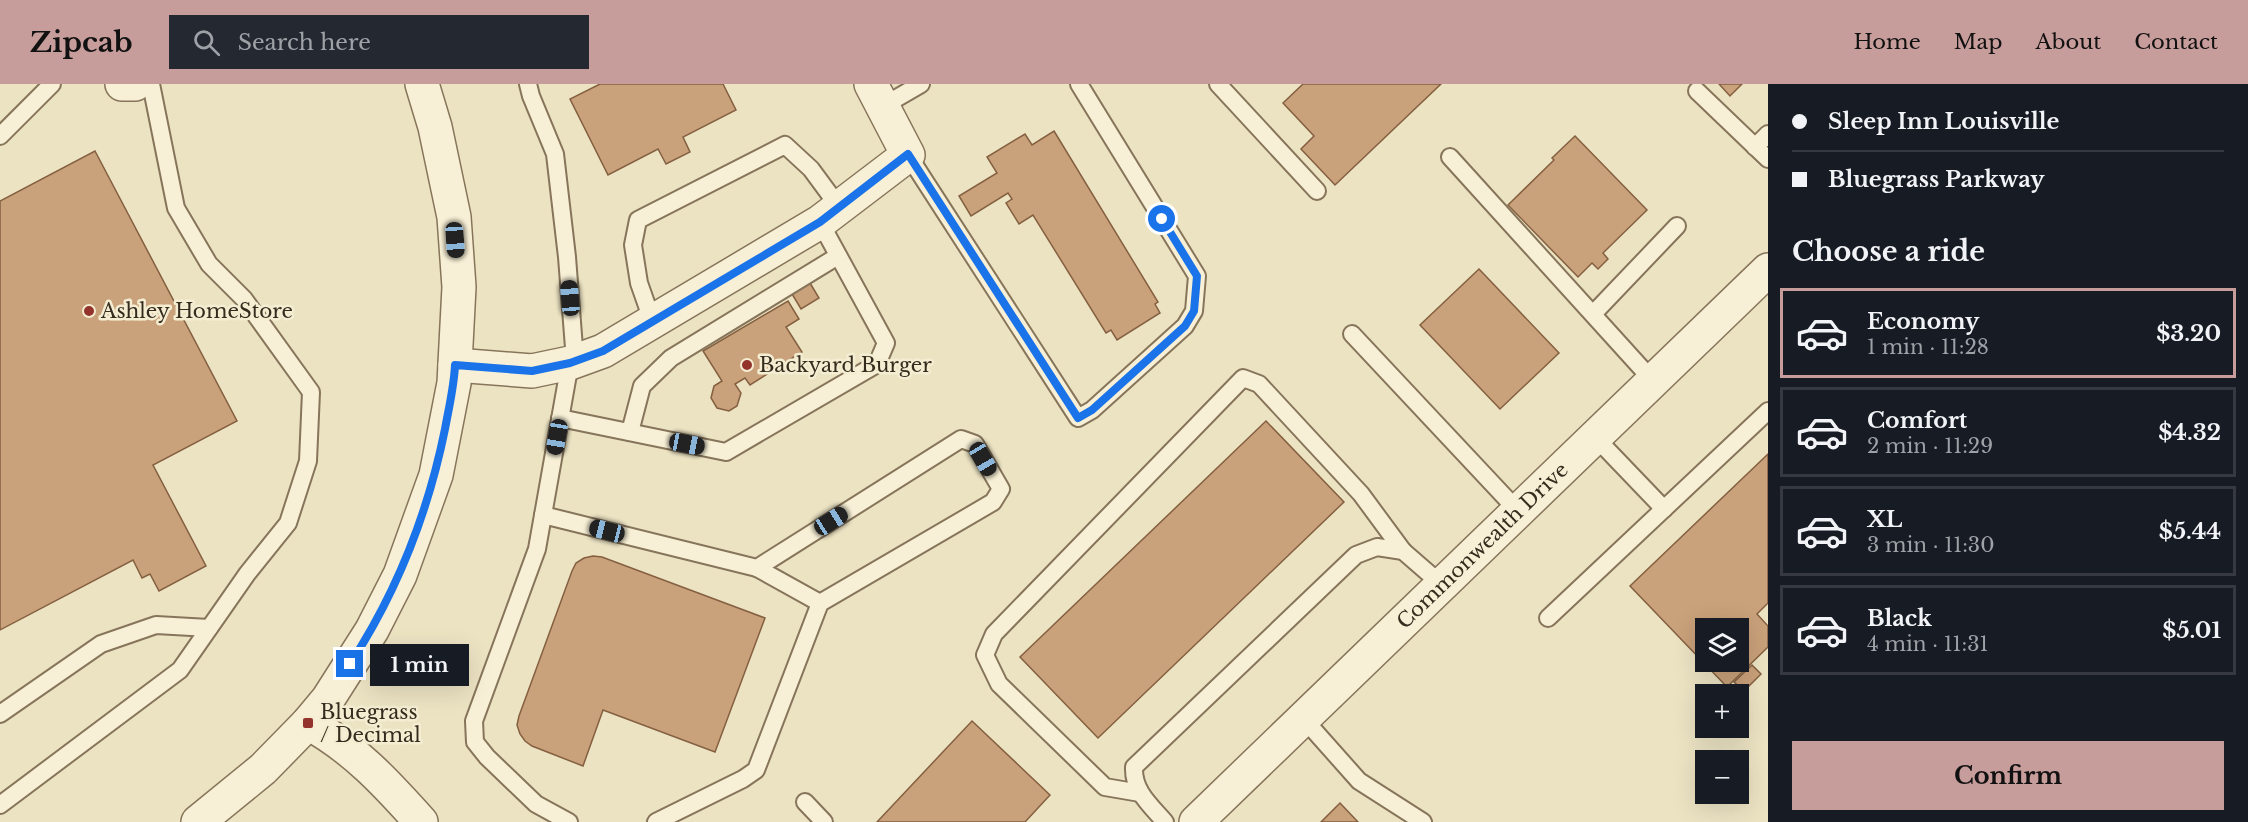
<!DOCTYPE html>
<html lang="en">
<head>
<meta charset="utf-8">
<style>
	:root { --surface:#171b24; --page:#242831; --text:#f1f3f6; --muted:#9ea1a6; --line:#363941; --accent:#c79d9b }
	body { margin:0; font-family:"Libre Baskerville",serif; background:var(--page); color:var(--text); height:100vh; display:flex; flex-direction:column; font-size:22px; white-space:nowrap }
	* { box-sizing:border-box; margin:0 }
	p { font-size:20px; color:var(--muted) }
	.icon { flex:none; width:33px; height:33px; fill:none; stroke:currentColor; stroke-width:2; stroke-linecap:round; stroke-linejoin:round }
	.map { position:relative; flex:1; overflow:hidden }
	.side { display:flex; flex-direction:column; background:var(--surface); width:480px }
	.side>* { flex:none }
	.guide { display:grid; align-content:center; height:132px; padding:0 24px; background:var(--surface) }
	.buttons { position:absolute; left:1695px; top:534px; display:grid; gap:12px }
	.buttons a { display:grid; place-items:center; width:54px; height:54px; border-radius:0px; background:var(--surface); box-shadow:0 6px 24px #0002; font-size:30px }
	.end { position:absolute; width:27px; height:27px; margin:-14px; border:8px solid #1a73e8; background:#fff; box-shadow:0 0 0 3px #fff }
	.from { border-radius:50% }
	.bubble { position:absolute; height:42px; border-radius:0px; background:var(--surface); box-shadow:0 6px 24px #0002; font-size:20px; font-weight:700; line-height:42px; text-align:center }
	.car { position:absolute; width:18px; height:36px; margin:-18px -9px; border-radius:8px; box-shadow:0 0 4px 2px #0007; background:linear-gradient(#222 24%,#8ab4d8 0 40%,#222 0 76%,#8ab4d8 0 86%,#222 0) }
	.guide b { display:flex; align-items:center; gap:21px; height:57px; font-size:22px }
	.guide b+b { border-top:2px solid var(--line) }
	.guide i { width:15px; height:15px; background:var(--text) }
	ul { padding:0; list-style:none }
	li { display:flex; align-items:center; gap:18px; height:90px; margin:0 12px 9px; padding:0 12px; border:3px solid var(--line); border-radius:0px }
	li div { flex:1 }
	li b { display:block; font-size:22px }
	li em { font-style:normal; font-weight:700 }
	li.on { border-color:var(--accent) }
	li>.icon { width:54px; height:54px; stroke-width:1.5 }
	h2 { padding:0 24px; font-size:27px; line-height:72px }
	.action { display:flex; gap:12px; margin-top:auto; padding:12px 24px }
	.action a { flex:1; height:69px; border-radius:0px; background:var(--accent); color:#111; font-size:24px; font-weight:700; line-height:69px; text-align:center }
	header { display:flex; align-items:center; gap:36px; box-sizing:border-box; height:84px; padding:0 30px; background:var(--accent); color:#111 }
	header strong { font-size:28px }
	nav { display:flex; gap:33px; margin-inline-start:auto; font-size:21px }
	.search { width:420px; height:54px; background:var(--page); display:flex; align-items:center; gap:15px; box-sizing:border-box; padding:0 21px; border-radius:0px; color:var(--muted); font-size:22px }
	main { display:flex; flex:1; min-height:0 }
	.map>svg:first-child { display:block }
	.building { fill:#c9a17a; stroke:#846041; stroke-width:1.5; fill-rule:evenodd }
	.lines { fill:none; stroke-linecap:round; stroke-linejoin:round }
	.service-casing { stroke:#86755a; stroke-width:20 }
	.minor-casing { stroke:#86755a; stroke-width:36 }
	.tertiary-casing { stroke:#86755a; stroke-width:36 }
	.service { stroke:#f8f0d6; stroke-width:16 }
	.minor { stroke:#f8f0d6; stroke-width:33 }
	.tertiary { stroke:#f8f0d6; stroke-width:33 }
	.route { stroke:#1a73e8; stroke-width:8 }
	.poi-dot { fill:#93332c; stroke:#f4edd2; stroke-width:2 }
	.labels { text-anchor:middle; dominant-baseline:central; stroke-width:5; stroke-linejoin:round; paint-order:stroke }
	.poi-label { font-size:20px; fill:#362c1e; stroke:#f4edd2; text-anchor:start }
	.street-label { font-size:20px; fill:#362c1e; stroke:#f4edd2 }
</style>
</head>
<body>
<header>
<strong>Zipcab</strong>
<div class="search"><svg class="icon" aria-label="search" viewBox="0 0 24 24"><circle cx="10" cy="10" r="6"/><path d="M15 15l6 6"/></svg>Search here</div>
<nav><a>Home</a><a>Map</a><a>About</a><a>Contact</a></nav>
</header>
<main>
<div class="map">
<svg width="1768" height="738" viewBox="0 0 1768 738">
	<rect width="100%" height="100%" fill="#ece3c3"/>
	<g class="building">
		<polygon points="600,0 723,0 736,26 683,53 690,68 666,80 658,65 608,91 570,15"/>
		<polygon points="1303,0 1302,0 1441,0 1335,101 1301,65 1314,52 1283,19"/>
		<polygon points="1719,0 1742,0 1730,12"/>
		<polygon points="1054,47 1158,218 1155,220 1160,229 1117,256 1111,246 1106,249 1033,131 1019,140 1006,119 1012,115 1008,109 971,132 959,112 997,89 987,73 1025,50 1032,61"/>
		<polygon points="1575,52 1647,126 1603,169 1608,175 1598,185 1592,179 1578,193 1508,121 1554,76 1552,74"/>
		<polygon points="95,67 237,337 153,381 206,482 159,507 150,490 142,494 133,476 0,546 0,117"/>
		<polygon points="1479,185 1559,269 1500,325 1420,241"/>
		<polygon points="810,199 819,214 801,225 792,210"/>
		<polygon points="788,217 799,235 786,243 802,268 750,301 745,294 735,300 741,309 737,322 729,327 717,324 711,314 714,302 722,297 703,267"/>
		<polygon points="1266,337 1344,418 1098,654 1020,573"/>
		<path d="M1768,370v149l-11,11 11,12v21l-41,40 -97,-101zM1706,544h32v34h-32z"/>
		<polygon points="593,472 602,473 765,534 715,668 603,626 583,682 532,662 525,657 520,650 517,641 519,632 572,487 576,479 584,474"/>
		<polygon points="1752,581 1761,590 1744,607 1734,598"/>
		<polygon points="972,637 1050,711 1025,738 877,738"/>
		<polygon points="1340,719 1358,738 1321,738"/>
	</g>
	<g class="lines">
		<g class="service-casing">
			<g id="service">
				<polyline points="528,0 531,12 555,70 567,173 575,277"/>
				<polyline points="1218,0 1317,107"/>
				<polyline points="1697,7 1768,75"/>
				<polyline points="883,22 921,0"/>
				<polyline points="0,52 52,0"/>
				<polyline points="1755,63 1768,50"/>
				<polyline points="908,71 1078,334 1092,326 1185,242 1194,227 1197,192 1079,0"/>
				<polyline points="1450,73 1654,298"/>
				<polyline points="1593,230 1677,142"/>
				<polyline points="652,236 639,199 633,161 638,136 785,61 811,85 839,123"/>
				<polyline points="1352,250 1518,427"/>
				<polyline points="560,334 726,368 877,280 886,259 820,138"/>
				<polyline points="630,348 642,302 671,274 838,172"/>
				<polyline points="1595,353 1664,425"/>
				<polyline points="543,431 757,484 961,355 975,360 1001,405 993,418 820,519 756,686 743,695 656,738"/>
				<polyline points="757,484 820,519"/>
				<polyline points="1548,534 1768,327"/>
				<polyline points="0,630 101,560 156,541 209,544"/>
				<polyline points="1303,634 1359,697 1423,738"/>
				<polyline points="1140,709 1105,703 999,600 985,571 994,550 1243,294 1259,300 1361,410 1403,467"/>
				<polyline points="805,718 824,738"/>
				<polyline points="0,721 180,586 247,490 288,439 308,377 311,308 244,215 209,180 176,124 151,0"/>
				<polyline points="569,738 536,720 487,673 475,658 474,637 537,465 570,279"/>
				<path d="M1165,738c-15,-17 -32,-31 -31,-55l222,-212 21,-8 26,4 38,33"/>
			</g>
		</g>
		<g class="minor-casing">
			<g id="minor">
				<polyline points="122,0 135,0"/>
				<polyline points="455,281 532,287 570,279 603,267 820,138 908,71 871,0"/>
				<path d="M308,639c45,24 79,61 113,99"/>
				<path id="s1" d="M1196,738l572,-552"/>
			</g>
		</g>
		<g class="tertiary-casing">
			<polyline id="tertiary" points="198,738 263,685 308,639 328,615 372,546 400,491 436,391 454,299 459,203 454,133 435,43 422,0"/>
		</g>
		<use href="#service" class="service"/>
		<use href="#minor" class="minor"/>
		<use href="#tertiary" class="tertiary"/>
	</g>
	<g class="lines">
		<path class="route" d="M350,580c47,-72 78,-151 95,-235 4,-22 9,-42 10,-64l77,6 38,-8 33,-12 217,-129 88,-68 170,264 14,-8 93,-84 9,-15 3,-35 -35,-57"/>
	</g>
	<g class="poi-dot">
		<circle cx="89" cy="227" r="6"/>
		<circle cx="747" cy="281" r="6"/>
		<rect x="302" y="633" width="12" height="12" rx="3"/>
	</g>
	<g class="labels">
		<g class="poi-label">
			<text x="101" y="227">Ashley HomeStore</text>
			<text x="759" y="281">Backyard Burger</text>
			<text x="320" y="628">Bluegrass<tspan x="320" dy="23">/ Decimal</tspan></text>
		</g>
		<g class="street-label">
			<text stroke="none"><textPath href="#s1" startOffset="398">Commonwealth Drive</textPath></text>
		</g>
	</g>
</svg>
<div class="buttons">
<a><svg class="icon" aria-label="layers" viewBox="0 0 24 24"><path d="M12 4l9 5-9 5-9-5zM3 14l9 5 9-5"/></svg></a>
<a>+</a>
<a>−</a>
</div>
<i class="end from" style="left:1162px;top:135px"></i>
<i class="end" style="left:350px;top:580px"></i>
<div class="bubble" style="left:370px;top:560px;width:99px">1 min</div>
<i class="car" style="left:455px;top:156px;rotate:176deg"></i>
<i class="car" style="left:570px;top:214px;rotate:355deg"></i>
<i class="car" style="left:557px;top:353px;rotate:190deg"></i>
<i class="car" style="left:687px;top:360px;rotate:101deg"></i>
<i class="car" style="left:983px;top:375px;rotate:150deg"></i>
<i class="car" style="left:831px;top:437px;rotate:58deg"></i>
<i class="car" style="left:607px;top:447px;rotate:284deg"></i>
</div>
<section class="side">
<div class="guide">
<b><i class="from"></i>Sleep Inn Louisville</b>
<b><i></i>Bluegrass Parkway</b>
</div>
<h2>Choose a ride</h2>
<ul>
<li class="on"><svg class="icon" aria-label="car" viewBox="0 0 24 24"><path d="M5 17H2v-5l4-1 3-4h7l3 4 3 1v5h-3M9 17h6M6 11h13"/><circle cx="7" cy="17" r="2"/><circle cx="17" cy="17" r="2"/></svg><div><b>Economy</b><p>1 min · 11:28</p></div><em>$3.20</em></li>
<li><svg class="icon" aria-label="car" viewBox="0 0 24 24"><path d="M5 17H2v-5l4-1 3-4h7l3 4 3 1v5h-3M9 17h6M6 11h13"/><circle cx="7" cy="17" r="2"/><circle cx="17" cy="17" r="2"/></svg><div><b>Comfort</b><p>2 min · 11:29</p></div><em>$4.32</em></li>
<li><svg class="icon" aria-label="car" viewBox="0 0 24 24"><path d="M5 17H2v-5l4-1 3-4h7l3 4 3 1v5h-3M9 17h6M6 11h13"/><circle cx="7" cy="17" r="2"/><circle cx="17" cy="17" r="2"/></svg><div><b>XL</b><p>3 min · 11:30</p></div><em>$5.44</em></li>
<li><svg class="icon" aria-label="car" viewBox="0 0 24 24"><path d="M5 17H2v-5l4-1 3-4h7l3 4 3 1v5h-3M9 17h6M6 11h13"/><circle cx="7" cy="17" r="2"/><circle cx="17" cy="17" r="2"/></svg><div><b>Black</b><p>4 min · 11:31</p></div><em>$5.01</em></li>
</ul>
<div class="action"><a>Confirm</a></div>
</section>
</main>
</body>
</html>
